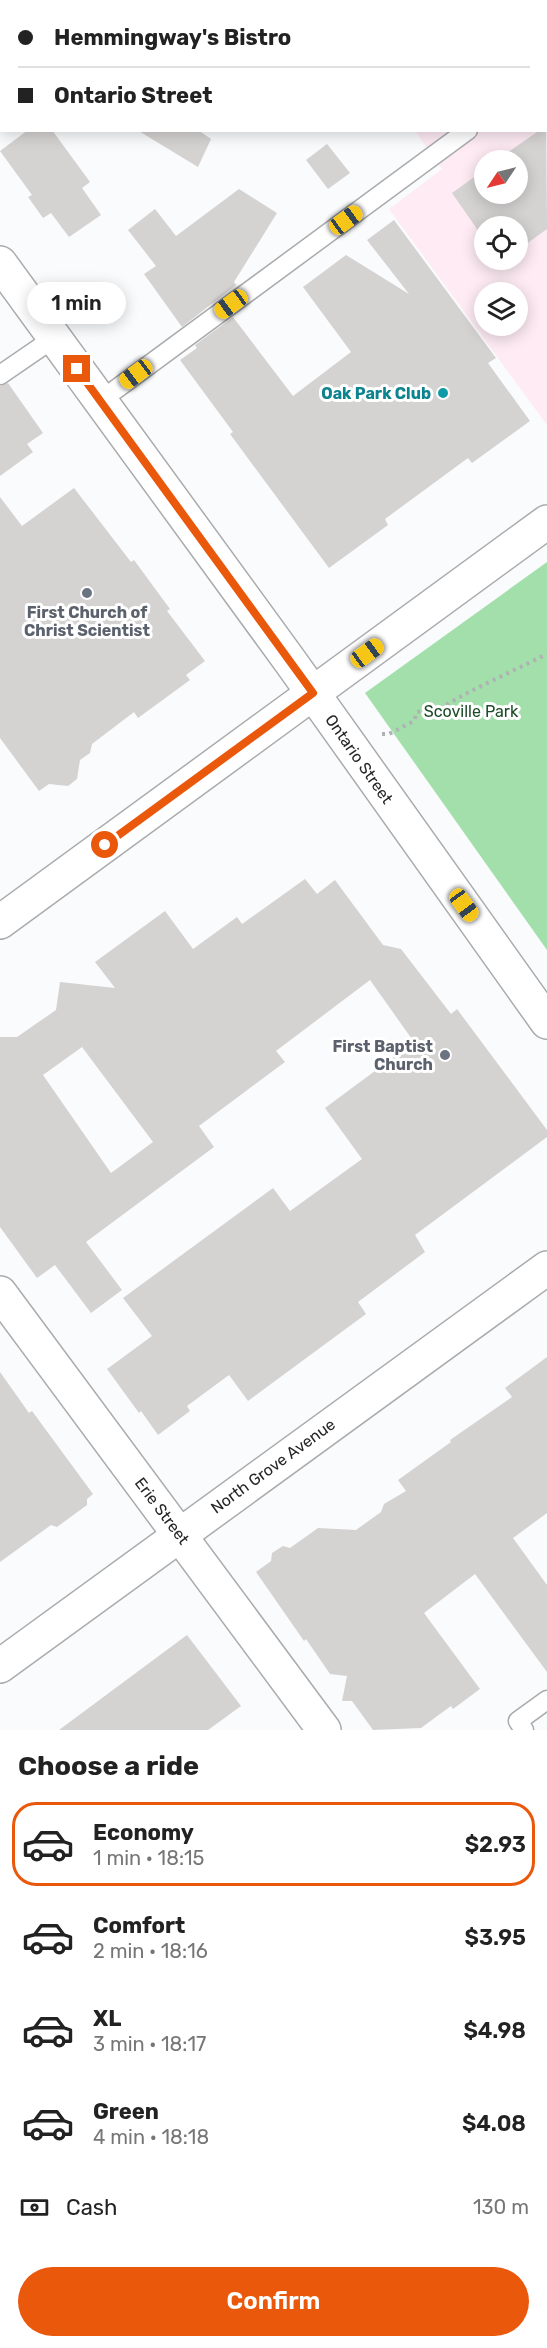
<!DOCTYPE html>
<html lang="en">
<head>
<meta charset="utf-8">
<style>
	:root { --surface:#fff; --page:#f2f2f2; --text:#222; --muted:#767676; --line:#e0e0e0; --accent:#ea580c }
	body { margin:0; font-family:Rubik,sans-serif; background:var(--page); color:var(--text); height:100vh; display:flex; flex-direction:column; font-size:22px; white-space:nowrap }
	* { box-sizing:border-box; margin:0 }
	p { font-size:20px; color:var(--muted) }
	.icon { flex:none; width:33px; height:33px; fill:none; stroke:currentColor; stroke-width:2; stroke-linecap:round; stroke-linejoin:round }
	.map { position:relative; height:1730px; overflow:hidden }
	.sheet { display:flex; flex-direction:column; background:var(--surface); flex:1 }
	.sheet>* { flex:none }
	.guide { position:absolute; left:0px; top:0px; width:548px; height:132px; box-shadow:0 3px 15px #0003; display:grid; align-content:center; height:132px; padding:0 18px; background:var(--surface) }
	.needle { width:39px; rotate:235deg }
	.buttons { position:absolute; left:474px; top:150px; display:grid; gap:12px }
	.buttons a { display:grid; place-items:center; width:54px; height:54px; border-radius:50%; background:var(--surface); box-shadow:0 3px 15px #0003; font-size:30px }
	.end { position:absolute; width:27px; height:27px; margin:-14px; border:8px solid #ea580c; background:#fff; box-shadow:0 0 0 3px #fff }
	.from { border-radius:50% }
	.bubble { position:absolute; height:42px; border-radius:21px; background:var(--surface); box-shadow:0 3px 15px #0003; font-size:20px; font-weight:600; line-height:42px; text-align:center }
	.car { position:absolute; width:18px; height:36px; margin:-18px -9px; border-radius:8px; box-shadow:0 0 4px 2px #0007; background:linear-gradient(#f5c518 24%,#345 0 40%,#f5c518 0 76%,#345 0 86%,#f5c518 0) }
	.guide b { display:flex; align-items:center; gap:21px; height:57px; font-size:22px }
	.guide b+b { border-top:2px solid var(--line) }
	.guide i { width:15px; height:15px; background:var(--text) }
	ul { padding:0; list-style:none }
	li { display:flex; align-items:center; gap:18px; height:84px; margin:0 12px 9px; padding:0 6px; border:3px solid transparent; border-radius:24px }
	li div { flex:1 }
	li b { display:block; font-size:22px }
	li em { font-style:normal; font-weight:600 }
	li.current { border-color:var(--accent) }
	li>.icon { width:54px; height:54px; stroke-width:1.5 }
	h2 { padding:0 18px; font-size:27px; line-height:72px }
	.pay { display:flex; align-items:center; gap:15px; height:66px; padding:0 18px; font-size:22px }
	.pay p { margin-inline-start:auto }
	.button { display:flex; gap:12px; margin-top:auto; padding:12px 18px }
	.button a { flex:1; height:69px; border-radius:36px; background:var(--accent); color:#fff; font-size:24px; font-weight:600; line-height:69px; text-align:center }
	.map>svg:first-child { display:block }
	.commercial { fill:#feebf4; fill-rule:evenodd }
	.green { fill:#a2dfab }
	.building { fill:#d5d2d2; fill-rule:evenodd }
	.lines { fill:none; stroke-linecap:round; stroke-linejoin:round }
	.service-casing { stroke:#aaabad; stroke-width:21 }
	.minor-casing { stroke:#aaabad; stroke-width:36 }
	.tertiary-casing { stroke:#aaabad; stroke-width:36 }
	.path { stroke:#b0b1b2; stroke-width:4; stroke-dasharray:3 4.5; stroke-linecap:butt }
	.service { stroke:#fff; stroke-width:18 }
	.minor { stroke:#fff; stroke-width:33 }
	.tertiary { stroke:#fff; stroke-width:33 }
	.route { stroke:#ea580c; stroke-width:8 }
	.culture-dot { fill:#0f9aa8; stroke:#fff; stroke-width:2 }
	.worship-dot { fill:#6b7280; stroke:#fff; stroke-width:2 }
	.labels { text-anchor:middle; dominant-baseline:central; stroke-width:6; stroke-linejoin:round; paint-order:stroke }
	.culture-label { font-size:16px; font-weight:bold; fill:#0d838f; stroke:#fff; text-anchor:end }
	.worship-label { font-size:16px; font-weight:bold; fill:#5b616d; stroke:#fff }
	.park-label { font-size:16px; fill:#1b4b26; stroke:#fff }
	.street-label { font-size:16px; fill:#262627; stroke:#fff }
</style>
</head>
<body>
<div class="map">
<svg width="547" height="1730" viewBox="0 0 547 1730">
	<rect width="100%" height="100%" fill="#fafbfd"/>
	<path class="commercial" d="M322,0h225v425l-158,-216 53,-40 -27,-38 131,-1v-128zM484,160h34v34h-34zM484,226h34v34h-34zM484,292h34v34h-34z"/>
	<polygon class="green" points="547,562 547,950 365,693"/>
	<g class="building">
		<polygon points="546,126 547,229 518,250 518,226 484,226 484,239 452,193 484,170 484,194 518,194 518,160 497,160 540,130 546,130"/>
		<polygon points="28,130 52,130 90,182 82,188 101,215 69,237 51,213 43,218 28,197 32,195 0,151"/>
		<polygon points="137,130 198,130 211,139 198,167"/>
		<polygon points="327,144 350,173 328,189 306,160"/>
		<polygon points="239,189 277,213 234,282 236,285 182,327 144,274 156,266 128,230 155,209 176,236"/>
		<polygon points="394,220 496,358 488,363 530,421 472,463 468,458 385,519 388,525 329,568 230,434 233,432 180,360 197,348 195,345 233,317 293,396 351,352 303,287 346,255 409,294 367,240"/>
		<polygon points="8,383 43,433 27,444 33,452 0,476 0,386"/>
		<polygon points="74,488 131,562 134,560 170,609 167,611 205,661 186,675 190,680 138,718 134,712 92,744 90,753 80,760 77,779 68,786 49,784 39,791 0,738 0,497 22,526"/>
		<path d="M305,879l12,15 18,-14 48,65 18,4 50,65 6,-5 90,121v7l-132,98 10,17 -67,50 8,12 -118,87 -19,-26 -42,31 3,5 -32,24 -17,-24 -2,2 -32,-44 45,-33 -29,-38 150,-110 17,23 72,-52 -37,-51 89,-66 -44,-62 -94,71 9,11 -86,64 15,21 -128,95 36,48 -31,23 -36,-48 -18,13 -37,-51v-190h17l39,-27 4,-28 55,6 -20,-26 70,-51 28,38 44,-32 5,7zM82,1047l71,95 -42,31 -68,-98z"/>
		<polygon points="547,1357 547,1513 513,1538 547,1585 547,1672 475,1574 424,1613 480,1689 453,1709 451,1706 421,1728 373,1730 352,1701 342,1701 347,1676 330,1674 306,1639 304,1641 256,1572 271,1561 272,1553 283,1546 290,1548 318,1528 356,1530 381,1512 384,1504 406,1491 398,1480 451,1442 450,1440 512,1397 505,1388"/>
		<polygon points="0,1372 29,1413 32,1411 93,1494 87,1499 87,1505 57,1527 51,1525 0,1562"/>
		<polygon points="187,1635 241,1706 208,1730 59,1730"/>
	</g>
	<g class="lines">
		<g class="service-casing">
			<g id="service">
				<polyline points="546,73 547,72"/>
				<polyline points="0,375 54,338"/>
				<polyline points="100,401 468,130"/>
				<polyline points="524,1730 518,1721 547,1700"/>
			</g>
		</g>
		<g class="minor-casing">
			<g id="minor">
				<polyline points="33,2 35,0"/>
				<polyline points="0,26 2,25"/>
				<polyline points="0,263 290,661 547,1022"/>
				<polyline points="0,1293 324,1730"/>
				<polyline points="0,1666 547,1268"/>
			</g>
		</g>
		<g class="tertiary-casing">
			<polyline id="tertiary" points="0,922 547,522"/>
		</g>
		<polyline class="path" points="382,734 389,734 414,721 417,712 442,707 469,692 547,654"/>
		<use href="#service" class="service"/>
		<use href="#minor" class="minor"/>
		<use href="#tertiary" class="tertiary"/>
	</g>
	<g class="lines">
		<polyline class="route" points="77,369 313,693 105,845"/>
	</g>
	<circle class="culture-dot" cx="443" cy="393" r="6"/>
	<g class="worship-dot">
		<circle cx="87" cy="593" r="6"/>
		<circle cx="445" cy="1055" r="6"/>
	</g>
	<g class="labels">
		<g class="culture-label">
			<text x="431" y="393">Oak Park Club</text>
		</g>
		<g class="worship-label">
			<text x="87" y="612">First Church of<tspan x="87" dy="18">Christ Scientist</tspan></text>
			<text x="433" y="1046" text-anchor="end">First Baptist<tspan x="433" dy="18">Church</tspan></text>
		</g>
		<g class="park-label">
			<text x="471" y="711">Scoville Park</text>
		</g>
		<g class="street-label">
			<text transform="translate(359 759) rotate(55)">Ontario Street</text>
			<text transform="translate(273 1466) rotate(-36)">North Grove Avenue</text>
			<text transform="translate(162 1511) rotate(53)">Erie Street</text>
		</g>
	</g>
</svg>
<div class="buttons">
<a><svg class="needle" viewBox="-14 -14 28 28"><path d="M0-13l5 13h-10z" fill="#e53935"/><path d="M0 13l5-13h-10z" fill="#767676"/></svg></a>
<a><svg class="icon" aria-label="locate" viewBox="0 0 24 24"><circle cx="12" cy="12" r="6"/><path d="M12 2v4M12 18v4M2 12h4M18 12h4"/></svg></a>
<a><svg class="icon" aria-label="layers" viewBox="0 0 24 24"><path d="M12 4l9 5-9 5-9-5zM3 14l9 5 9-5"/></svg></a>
</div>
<i class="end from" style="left:105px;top:845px"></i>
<i class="end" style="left:77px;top:369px"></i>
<div class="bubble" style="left:27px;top:282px;width:99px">1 min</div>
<i class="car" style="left:346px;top:220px;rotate:54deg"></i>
<i class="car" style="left:231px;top:304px;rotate:234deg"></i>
<i class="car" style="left:136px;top:374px;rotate:233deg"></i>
<i class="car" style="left:367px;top:653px;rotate:54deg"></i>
<i class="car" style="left:464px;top:905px;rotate:144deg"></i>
<div class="guide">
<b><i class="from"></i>Hemmingway's Bistro</b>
<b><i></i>Ontario Street</b>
</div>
</div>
<section class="sheet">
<h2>Choose a ride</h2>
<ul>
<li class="current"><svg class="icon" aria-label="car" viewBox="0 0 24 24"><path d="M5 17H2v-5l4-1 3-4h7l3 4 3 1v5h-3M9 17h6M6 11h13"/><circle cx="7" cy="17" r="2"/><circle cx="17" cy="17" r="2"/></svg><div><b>Economy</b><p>1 min · 18:15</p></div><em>$2.93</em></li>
<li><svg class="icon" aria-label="car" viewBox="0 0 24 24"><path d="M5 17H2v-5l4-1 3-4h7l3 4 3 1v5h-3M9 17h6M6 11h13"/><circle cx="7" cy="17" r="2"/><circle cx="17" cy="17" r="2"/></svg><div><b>Comfort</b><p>2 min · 18:16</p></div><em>$3.95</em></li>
<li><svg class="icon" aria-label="car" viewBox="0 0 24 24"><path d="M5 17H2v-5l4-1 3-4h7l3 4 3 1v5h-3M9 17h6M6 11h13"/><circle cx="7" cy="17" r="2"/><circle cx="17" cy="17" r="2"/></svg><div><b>XL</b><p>3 min · 18:17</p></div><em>$4.98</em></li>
<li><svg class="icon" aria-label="car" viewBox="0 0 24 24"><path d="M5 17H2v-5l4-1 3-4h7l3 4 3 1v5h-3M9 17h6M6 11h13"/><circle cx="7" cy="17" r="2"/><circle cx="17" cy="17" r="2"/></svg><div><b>Green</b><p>4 min · 18:18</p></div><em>$4.08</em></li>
</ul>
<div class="pay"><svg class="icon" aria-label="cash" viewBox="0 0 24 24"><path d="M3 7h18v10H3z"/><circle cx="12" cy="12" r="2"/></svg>Cash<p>130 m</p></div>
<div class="button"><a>Confirm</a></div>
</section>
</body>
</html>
